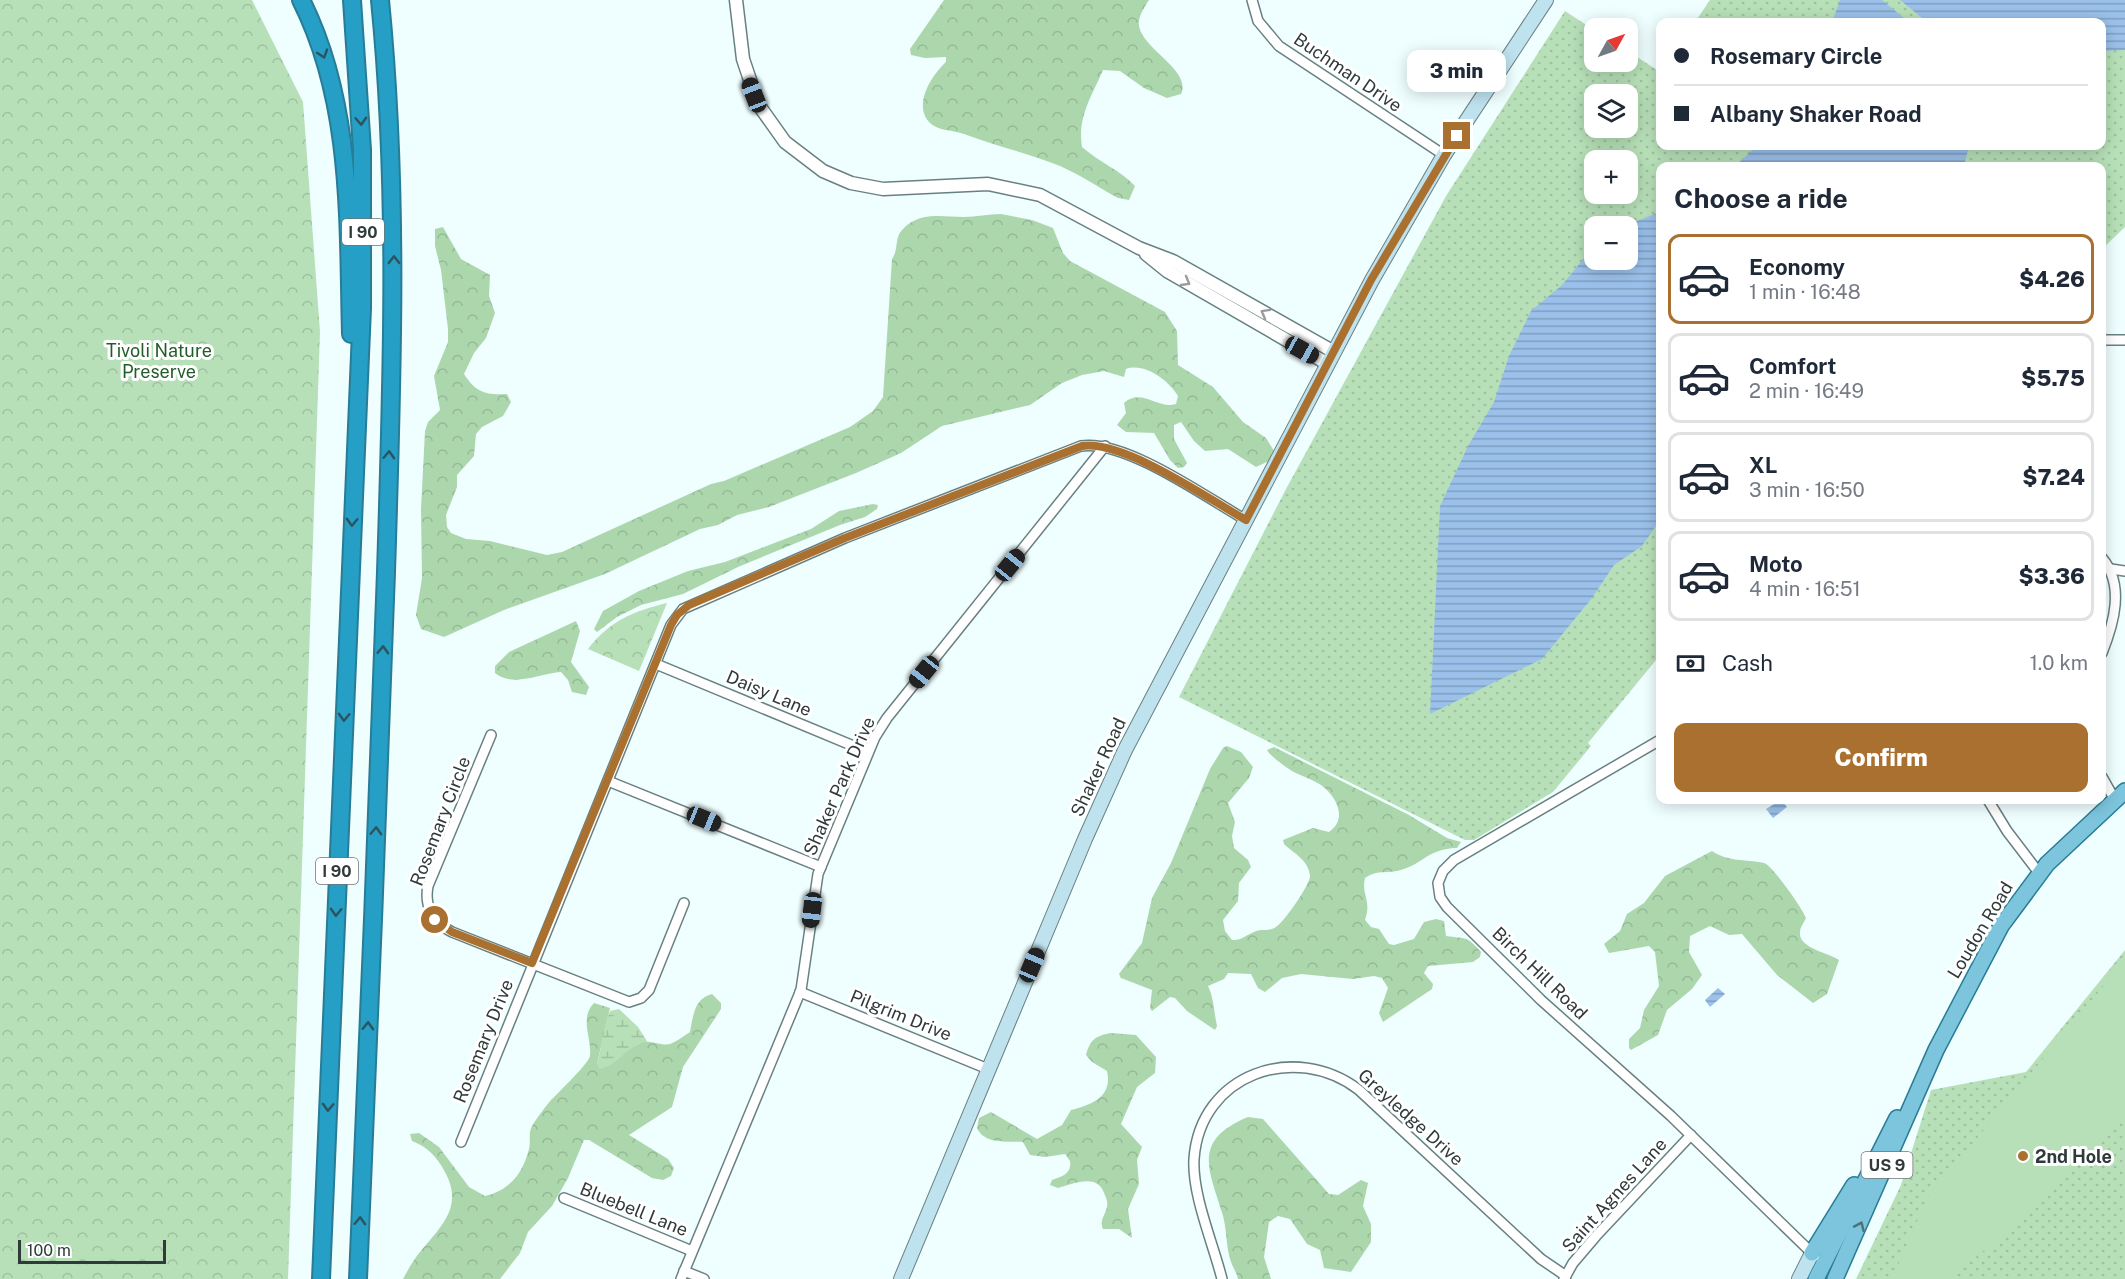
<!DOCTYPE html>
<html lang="en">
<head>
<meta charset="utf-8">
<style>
	:root { --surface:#fff; --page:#f6f6f7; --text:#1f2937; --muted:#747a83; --line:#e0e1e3; --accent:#a9702f }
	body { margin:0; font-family:"Public Sans",sans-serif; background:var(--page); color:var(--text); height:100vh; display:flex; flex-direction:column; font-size:22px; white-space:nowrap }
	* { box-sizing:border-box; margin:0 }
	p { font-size:20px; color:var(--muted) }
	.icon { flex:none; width:33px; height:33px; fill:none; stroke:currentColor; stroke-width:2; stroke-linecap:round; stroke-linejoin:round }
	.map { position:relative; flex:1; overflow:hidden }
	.sheet { position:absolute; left:1656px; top:162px; width:450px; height:642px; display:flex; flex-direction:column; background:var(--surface); border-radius:12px; box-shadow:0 3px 15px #0003 }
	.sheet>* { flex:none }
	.top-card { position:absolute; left:1656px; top:18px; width:450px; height:132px; border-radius:12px; box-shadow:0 3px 15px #0003; display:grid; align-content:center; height:132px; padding:0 18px; background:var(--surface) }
	.needle { width:39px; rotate:50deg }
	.fabs { position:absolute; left:1584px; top:18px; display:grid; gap:12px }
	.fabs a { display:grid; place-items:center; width:54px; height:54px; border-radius:12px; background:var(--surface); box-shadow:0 3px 15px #0003; font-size:30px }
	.scale { position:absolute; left:18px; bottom:15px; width:148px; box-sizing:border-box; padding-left:6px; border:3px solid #303a3b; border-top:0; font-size:16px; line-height:21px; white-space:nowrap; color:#303a3b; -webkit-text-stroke:4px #fff; paint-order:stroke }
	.end { position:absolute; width:27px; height:27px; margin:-14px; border:8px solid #a9702f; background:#fff; box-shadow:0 0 0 3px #fff }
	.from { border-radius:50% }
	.bubble { position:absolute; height:42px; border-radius:12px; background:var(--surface); box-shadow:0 3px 15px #0003; font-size:20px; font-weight:800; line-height:42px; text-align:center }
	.car { position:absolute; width:18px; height:36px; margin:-18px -9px; border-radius:8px; box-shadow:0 0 4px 2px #0007; background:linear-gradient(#222 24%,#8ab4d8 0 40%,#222 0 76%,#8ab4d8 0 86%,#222 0) }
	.top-card b { display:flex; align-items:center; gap:21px; height:57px; font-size:22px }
	.top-card b+b { border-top:2px solid var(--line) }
	.top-card i { width:15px; height:15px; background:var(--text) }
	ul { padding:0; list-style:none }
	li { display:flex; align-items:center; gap:18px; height:90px; margin:0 12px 9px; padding:0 6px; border:3px solid var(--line); border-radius:12px }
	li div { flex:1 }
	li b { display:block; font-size:22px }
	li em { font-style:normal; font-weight:800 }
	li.current { border-color:var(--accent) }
	li>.icon { width:54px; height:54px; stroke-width:1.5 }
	h2 { padding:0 18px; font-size:27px; line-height:72px }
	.pay { display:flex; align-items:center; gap:15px; height:66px; padding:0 18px; font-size:22px }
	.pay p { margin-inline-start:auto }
	.primary-button { display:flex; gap:12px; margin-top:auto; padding:12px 18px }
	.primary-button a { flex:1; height:69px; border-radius:12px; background:var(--accent); color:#fff; font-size:24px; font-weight:800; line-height:69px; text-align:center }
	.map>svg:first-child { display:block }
	.grass { fill:url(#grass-dots); fill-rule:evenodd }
	.forest { fill:url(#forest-crowns) }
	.wetland { fill:url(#wetland-marsh) }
	.park { fill:url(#park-crowns) }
	.garden { fill:#b7e0b8 }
	.water { fill:url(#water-rules) }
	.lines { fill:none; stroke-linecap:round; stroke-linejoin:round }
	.minor-casing { stroke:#698081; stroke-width:12 }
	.tertiary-casing { stroke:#698081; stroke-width:15 }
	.secondary-casing { stroke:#698081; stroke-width:16 }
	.primary-casing { stroke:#297c95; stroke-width:18 }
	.motorway-casing { stroke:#297c95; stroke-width:20 }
	.minor { stroke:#fff; stroke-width:9 }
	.tertiary { stroke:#fff; stroke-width:12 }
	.secondary { stroke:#bee2ee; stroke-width:14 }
	.primary { stroke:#7cc5dd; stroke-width:15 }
	.motorway { stroke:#259fc6; stroke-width:16 }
	.oneway { stroke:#2d535e }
	.oneway2 { stroke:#989c9d }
	.oneway3 { stroke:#4e727c }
	.route { stroke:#a9702f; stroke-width:8 }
	.poi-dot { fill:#a9702f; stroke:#fff; stroke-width:2 }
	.labels { text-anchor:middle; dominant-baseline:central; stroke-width:6; stroke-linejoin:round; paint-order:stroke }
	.shield { fill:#fff; stroke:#6e7576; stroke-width:1.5 }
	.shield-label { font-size:16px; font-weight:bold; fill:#303a3b }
	.street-label { font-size:18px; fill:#303a3b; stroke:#fff }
	.park-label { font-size:18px; fill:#225d29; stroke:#fff }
	.poi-label { font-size:18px; font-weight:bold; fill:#303a3b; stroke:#fff; text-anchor:start }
</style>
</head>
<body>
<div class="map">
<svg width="2125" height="1279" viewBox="0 0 2125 1279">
	<defs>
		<pattern id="grass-dots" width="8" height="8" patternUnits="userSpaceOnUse" patternTransform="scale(1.5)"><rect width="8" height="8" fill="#b7e0b8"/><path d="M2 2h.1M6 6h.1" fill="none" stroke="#9ec19f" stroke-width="1.8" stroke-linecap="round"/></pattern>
		<pattern id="forest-crowns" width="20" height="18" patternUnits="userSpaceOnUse" patternTransform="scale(1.5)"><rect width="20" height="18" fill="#acd7ad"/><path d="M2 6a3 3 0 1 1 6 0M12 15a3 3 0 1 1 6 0" fill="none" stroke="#94b996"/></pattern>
		<pattern id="wetland-marsh" width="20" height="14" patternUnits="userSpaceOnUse" patternTransform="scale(1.5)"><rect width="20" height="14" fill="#b7e0b8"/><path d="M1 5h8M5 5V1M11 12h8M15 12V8" fill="none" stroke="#9ec19f"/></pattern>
		<pattern id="park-crowns" width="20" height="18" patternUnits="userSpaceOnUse" patternTransform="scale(1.5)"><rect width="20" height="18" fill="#b7e0b8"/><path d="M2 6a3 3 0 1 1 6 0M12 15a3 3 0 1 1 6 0" fill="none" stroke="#9ec19f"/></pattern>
		<pattern id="water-rules" width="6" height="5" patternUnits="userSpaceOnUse" patternTransform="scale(1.5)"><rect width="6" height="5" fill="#9bc1eb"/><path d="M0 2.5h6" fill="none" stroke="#7f9ec0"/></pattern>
	</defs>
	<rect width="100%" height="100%" fill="#effeff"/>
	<g class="grass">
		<path d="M1710,0h415v227l-23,22v-83h-442v489l-72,88 3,3 -38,46 -79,48h-9l-286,-143 107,-208 160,-293 119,-185 29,19v32h34v-11l32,21v74h442v-124h-407zM1594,94h34v34h-34zM1594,160h34v34h-34zM1594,226h34v34h-34z"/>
		<polygon points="2125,950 2125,1279 1856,1279 1901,1185 1931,1090 2026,1072"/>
	</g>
	<g class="forest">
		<path d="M944,0h205c-4,6 -9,14 -10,21 -4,25 54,48 42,73l-14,4 -23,-10 -24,-17 -17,-1c-11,26 -26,47 -21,77 17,15 38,23 53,39l-6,14 -11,-2c-20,-11 -45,-28 -66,-35 -29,-11 -59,-18 -88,-29 -11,-4 -26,-3 -34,-11 -18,-18 2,-48 16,-61v-5l-21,1 -14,-3 -1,-6z"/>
		<path d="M1001,214l31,6 21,8 10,25 7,8 95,51 12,19 1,34 35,22 30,35 23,16 8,13 -5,10 -13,6 -28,-18 -23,2 -11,-10 -13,-19 -7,3v14l13,24 -3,4 -6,1 -8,-8 -16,-27 -28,-1 -9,-7 9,-12 -2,-10c18,-16 34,7 52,1l2,-8c-9,-15 -33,-34 -52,-27l-2,8 -20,-6 -22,4 -20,8 -32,22 -88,21 -41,27 -45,20 -87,34 -32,8 -19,10 -18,4 -95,45 -101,36 -60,27 -23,-8 -5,-14 6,-37 -1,-69 4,-78 3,-9 12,-12 -6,-34 14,-34v-13l-7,-59 -6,-24v-17l8,-2 18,32 29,16 -1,21 6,17 -9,25 -12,15 -10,21c12,19 22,21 43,20l4,8 -8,14 -21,11 -6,7 -2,22 -17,19v12l-11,28 1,12 4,6 15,6 24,2 57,14 15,-3 149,-68 13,-3 126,-54 23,-16 10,-14 9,-138c7,-10 2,-20 10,-29 17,-19 40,-13 62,-13 12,0 24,-3 37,-3z"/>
		<polygon points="873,504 878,505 877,509 865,517 840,525 738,567 683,594 641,605 617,617 597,632 594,629 603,611 639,591 688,571 725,562 811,529 839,511"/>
		<path d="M576,621l4,10 -9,31 18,25 -3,8 -14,-3 -4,-12 -7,-8c-20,1 -48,16 -66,1v-7l14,-14z"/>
		<path d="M1227,746l14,6 12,15 -4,11 -21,25 7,19 -3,14 2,12 14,12 3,7 -12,16 -1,18 -15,19 2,11 7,9c9,1 14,-5 22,-8 7,-4 15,0 22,-5 8,-5 34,-42 34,-51 -1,-16 -17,-23 -26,-32l-1,-4 30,-12 16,4c19,-13 8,-35 -8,-47 -9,-6 -20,-9 -29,-14 -8,-5 -16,-11 -23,-18l-2,-3 7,-3 135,68 38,23 14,4 -4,6c-30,1 -32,15 -56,22 -12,4 -24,-1 -36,8 -4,17 7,22 0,42l6,7 8,2 10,15 5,1 20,-6 10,-17 12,-3 8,2 2,15c20,3 20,-1 35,16l-1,5 -7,5 -45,4 -4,7 9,11 -1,5 -49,33 -4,-9 9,-25 -6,-10 -8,-2 -21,3 -52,-5 -19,4 -17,14 -7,-4 -7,-14 -23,-1 -4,6 -16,7c6,12 6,27 9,40l-2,4 -28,-19 -12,-13 -5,-1 -18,14 -2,-3 2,-18 -31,-12 -2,-4 23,-31 10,-45 19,-35 39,-94 13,-21z"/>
		<path d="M1712,851c16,11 33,8 52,12 8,2 39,46 42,55 -2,5 -6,9 -6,14 -2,16 29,21 39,28l-12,34 -14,9 -36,-28 -35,-41 -13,1 -19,-9 -20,10 -1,16 13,23 -10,14 -25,21 -9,25 -27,15 -2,-2v-9l11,-11 4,-18 15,-24 -4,-34 -6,-6 -40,7 -5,-9 16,-13 7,-17 17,-11 21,-27z"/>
		<path d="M712,994l9,9v6l-38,58 -11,40 -43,28 39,24 6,9 -3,8 -8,4 -11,-2 -63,-38h-5l-16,38 -16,28 -24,26 -8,21 -20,26h-97c5,-9 10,-19 17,-27 21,-26 44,-45 25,-80 -8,-15 -17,-25 -33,-31l-2,-7 9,-1 20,14 30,40 16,9c25,-6 38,-23 44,-47 2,-8 -1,-16 3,-23 5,-8 13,-19 19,-26 7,-7 38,-37 39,-44 2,-18 -11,-38 4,-53l16,5 -13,56 13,1 13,-13 21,-11c27,4 21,8 46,-9 3,-15 4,-34 22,-38z"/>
		<path d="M1111,1033l25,2 20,22 -1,16 -18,14 -16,37 21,23 -5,13 2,24 -11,25 4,29 -13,-9h-16c-4,-9 2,-13 4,-22 1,-5 -1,-10 -3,-14 -7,-20 -31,-9 -46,-5l-8,-3 2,-5c10,-4 20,-6 18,-19l-5,-7 -20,3 -15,-2 -7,-13c-16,-1 -38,3 -46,-14l2,-10 12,-6 46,27 25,-14 9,-15c20,-5 42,-13 36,-39l-15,-9 -6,-7c4,-15 9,-19 25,-22z"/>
		<path d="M1248,1117l15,2 66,75 9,1 23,-15 7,3 -5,23 8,18v18l-20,30 -27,-4 -4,-18 -13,-6 -17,-25 -12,-3 -9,6 -5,35 7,22h-33c-1,-6 -5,-11 -7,-17 -5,-14 -4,-31 -8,-46 -13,-45 -33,-75 25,-99z"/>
	</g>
	<path class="wetland" d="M619,1009l19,18 9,14c-20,4 -29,25 -48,28l-2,-5c5,-18 6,-36 13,-53z"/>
	<g class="park">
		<polygon points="0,0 252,0 303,102 320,332 288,1279 0,1279"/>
		<path d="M667,603l-28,68 -51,-22c21,-28 46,-38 79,-46z"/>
	</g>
	<polygon class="garden" points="2125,960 2125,1115 2031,1212 1949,1279 1892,1279 1927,1198"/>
	<g class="water">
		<polygon points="1840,0 1882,0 1909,22 1832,22"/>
		<polygon points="1900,0 2125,0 2125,50 2102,51 2102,22 1927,22"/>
		<polygon points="1757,146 1969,146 1964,166 1735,166"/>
		<polygon points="1660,212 1660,520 1642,546 1614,565 1592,598 1542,659 1430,714 1440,506 1468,446 1494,402 1509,356 1531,311 1562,285 1594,246 1594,260 1628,260 1628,226 1624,226"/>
		<polygon points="1781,800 1787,807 1773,818 1766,809"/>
		<polygon points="1718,988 1725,994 1710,1007 1705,1000"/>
	</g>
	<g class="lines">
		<g class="minor-casing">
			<g id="minor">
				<polyline points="1252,0 1258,21 1279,46 1444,155"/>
				<polyline points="2102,340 2125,340"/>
				<path d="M2102,558c23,27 12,65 0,95"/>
				<polyline points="2111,569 2125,571"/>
				<polyline points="656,664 868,752"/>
				<path d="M491,735l-63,151c-4,20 5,37 24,46l177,70 12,-4 8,-8 35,-87"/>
				<polyline points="1660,740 1454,860 1443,871 1438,883 1440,897 1447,907 1541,1000 1671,1116 1815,1256"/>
				<polyline points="2102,777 2115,800"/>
				<polyline points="608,781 821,867"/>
				<polyline points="1988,800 2007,831 2039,873"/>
				<polyline points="800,992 988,1069"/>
				<path d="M461,1142l210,-517 12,-16 162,-71 236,-92c44,-7 126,52 165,74"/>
				<polyline points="564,1198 692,1251"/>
				<polyline points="684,1271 704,1279"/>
				<polyline points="681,1279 801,990 818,874 875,737 887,718 1105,446"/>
				<path d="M1222,1279c-9,-36 -30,-84 -28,-120 6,-85 101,-118 165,-69l182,169 25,17"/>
				<polyline points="1564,1279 1573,1263 1596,1236 1691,1135"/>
			</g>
		</g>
		<g class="tertiary-casing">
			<g id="tertiary">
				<polyline points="736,0 743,59 758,104 785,142 823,171 851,183 883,189 988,184 1040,195 1139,248 1173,261 1334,352"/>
				<polyline points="1146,254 1167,271 1328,364"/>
			</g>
		</g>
		<g class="secondary-casing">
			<g id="secondary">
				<polyline points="901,1279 1085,839 1125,750 1372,280 1444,155 1546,0"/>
				<polyline points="1799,1279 1812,1253"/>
			</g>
		</g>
		<g class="primary-casing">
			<g id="primary">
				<polyline points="1812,1253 1854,1185"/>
				<polyline points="1816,1279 1897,1118"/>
				<polyline points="1835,1279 1936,1050 2001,926 2047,864 2125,791"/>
			</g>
		</g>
		<g class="motorway-casing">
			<g id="motorway">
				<path d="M301,0c52,103 47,221 50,334"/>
				<polyline points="321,1279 362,308 362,150 352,0"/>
				<path d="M358,1279c10,-236 20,-471 28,-707 6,-192 13,-381 -6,-572"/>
			</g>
		</g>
		<use href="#minor" class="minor"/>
		<use href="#tertiary" class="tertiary"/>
		<use href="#secondary" class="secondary"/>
		<use href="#primary" class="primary"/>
		<use href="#motorway" class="motorway"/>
	</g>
	<defs><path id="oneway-chevron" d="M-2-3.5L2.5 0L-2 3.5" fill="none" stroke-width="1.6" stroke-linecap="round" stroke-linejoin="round" transform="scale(1.5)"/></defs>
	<g class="oneway">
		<use href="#oneway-chevron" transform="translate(323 54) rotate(72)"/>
		<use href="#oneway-chevron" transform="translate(361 121) rotate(87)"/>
		<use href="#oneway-chevron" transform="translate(394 260) rotate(-90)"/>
		<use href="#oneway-chevron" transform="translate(389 455) rotate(-88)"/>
		<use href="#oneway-chevron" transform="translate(352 522) rotate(92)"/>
		<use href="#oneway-chevron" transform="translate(383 650) rotate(-88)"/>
		<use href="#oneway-chevron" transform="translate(344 717) rotate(92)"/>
		<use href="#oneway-chevron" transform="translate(376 831) rotate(-88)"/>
		<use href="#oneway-chevron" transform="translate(336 912) rotate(92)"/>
		<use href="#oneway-chevron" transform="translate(368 1026) rotate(-88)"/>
		<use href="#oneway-chevron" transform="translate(328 1107) rotate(92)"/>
		<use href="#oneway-chevron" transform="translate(360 1221) rotate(-88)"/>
	</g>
	<g class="oneway2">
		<use href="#oneway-chevron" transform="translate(1186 282) rotate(30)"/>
		<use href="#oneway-chevron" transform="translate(1265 313) rotate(-151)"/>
	</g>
	<use class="oneway3" href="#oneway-chevron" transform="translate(1860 1226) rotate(-66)"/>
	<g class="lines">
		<path class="route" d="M435,920l17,12 80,31 139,-338 6,-10 12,-10 156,-67 237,-92c42,-6 125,52 164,74l125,-240 86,-144"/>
	</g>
	<circle class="poi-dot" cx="2023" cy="1156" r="6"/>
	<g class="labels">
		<g class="shield">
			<rect x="342" y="219" width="42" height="26" rx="4.5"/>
			<rect x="316" y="858" width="42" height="26" rx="4.5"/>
			<rect x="1861.5" y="1152" width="51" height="26" rx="4.5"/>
		</g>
		<g class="shield-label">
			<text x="363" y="232">I 90</text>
			<text x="337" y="871">I 90</text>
			<text x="1887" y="1165">US 9</text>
		</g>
		<g class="street-label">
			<text transform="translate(1348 72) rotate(34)">Buchman Drive</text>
			<text transform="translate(769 693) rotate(23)">Daisy Lane</text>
			<text transform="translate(1098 767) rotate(-65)">Shaker Road</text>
			<text transform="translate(839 786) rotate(-66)">Shaker Park Drive</text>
			<text transform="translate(440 821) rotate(-69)">Rosemary Circle</text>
			<text transform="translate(1980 930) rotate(-59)">Loudon Road</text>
			<text transform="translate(1540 973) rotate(44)">Birch Hill Road</text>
			<text transform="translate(901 1015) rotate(22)">Pilgrim Drive</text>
			<text transform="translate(483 1041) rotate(-68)">Rosemary Drive</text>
			<text transform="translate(1411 1117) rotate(42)">Greyledge Drive</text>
			<text transform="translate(1614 1195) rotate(-48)">Saint Agnes Lane</text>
			<text transform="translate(634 1209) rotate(22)">Bluebell Lane</text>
		</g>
		<g class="park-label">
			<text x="159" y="350">Tivoli Nature<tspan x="159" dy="21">Preserve</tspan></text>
		</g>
		<g class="poi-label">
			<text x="2035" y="1156">2nd Hole</text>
		</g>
	</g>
</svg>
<div class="fabs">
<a><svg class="needle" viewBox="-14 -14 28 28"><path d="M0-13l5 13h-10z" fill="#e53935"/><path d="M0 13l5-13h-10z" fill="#747a83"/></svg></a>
<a><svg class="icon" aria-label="layers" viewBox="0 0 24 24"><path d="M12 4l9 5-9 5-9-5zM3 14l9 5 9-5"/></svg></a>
<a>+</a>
<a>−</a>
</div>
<div class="scale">100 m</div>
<i class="end from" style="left:435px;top:920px"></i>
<i class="end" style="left:1457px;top:136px"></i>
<div class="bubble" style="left:1407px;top:50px;width:99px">3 min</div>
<i class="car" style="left:754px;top:95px;rotate:339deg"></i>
<i class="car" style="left:1302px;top:350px;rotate:119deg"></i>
<i class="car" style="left:1010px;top:565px;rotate:39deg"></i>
<i class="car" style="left:924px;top:672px;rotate:219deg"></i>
<i class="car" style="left:704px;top:819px;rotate:112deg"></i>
<i class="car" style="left:812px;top:910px;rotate:187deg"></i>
<i class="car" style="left:1032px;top:965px;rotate:23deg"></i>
<div class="top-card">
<b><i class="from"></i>Rosemary Circle</b>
<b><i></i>Albany Shaker Road</b>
</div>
<section class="sheet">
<h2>Choose a ride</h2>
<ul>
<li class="current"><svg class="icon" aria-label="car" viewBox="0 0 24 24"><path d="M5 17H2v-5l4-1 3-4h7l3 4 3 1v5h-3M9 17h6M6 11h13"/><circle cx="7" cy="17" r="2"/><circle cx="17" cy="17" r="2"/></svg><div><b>Economy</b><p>1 min · 16:48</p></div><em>$4.26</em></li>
<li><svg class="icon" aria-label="car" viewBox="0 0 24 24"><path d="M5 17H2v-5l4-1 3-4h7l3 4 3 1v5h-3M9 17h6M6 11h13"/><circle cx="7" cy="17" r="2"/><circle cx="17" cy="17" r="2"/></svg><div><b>Comfort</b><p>2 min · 16:49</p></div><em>$5.75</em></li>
<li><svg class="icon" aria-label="car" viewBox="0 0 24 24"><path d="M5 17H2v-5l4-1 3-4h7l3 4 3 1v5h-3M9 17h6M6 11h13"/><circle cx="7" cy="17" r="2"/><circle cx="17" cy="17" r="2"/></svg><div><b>XL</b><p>3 min · 16:50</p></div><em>$7.24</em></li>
<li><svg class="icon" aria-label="car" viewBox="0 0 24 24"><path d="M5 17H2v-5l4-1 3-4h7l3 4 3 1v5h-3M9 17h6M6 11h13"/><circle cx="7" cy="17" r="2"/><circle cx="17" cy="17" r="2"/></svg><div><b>Moto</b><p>4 min · 16:51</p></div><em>$3.36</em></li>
</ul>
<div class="pay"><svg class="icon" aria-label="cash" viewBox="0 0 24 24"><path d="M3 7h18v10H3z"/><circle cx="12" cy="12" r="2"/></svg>Cash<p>1.0 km</p></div>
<div class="primary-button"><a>Confirm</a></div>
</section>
</div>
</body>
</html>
